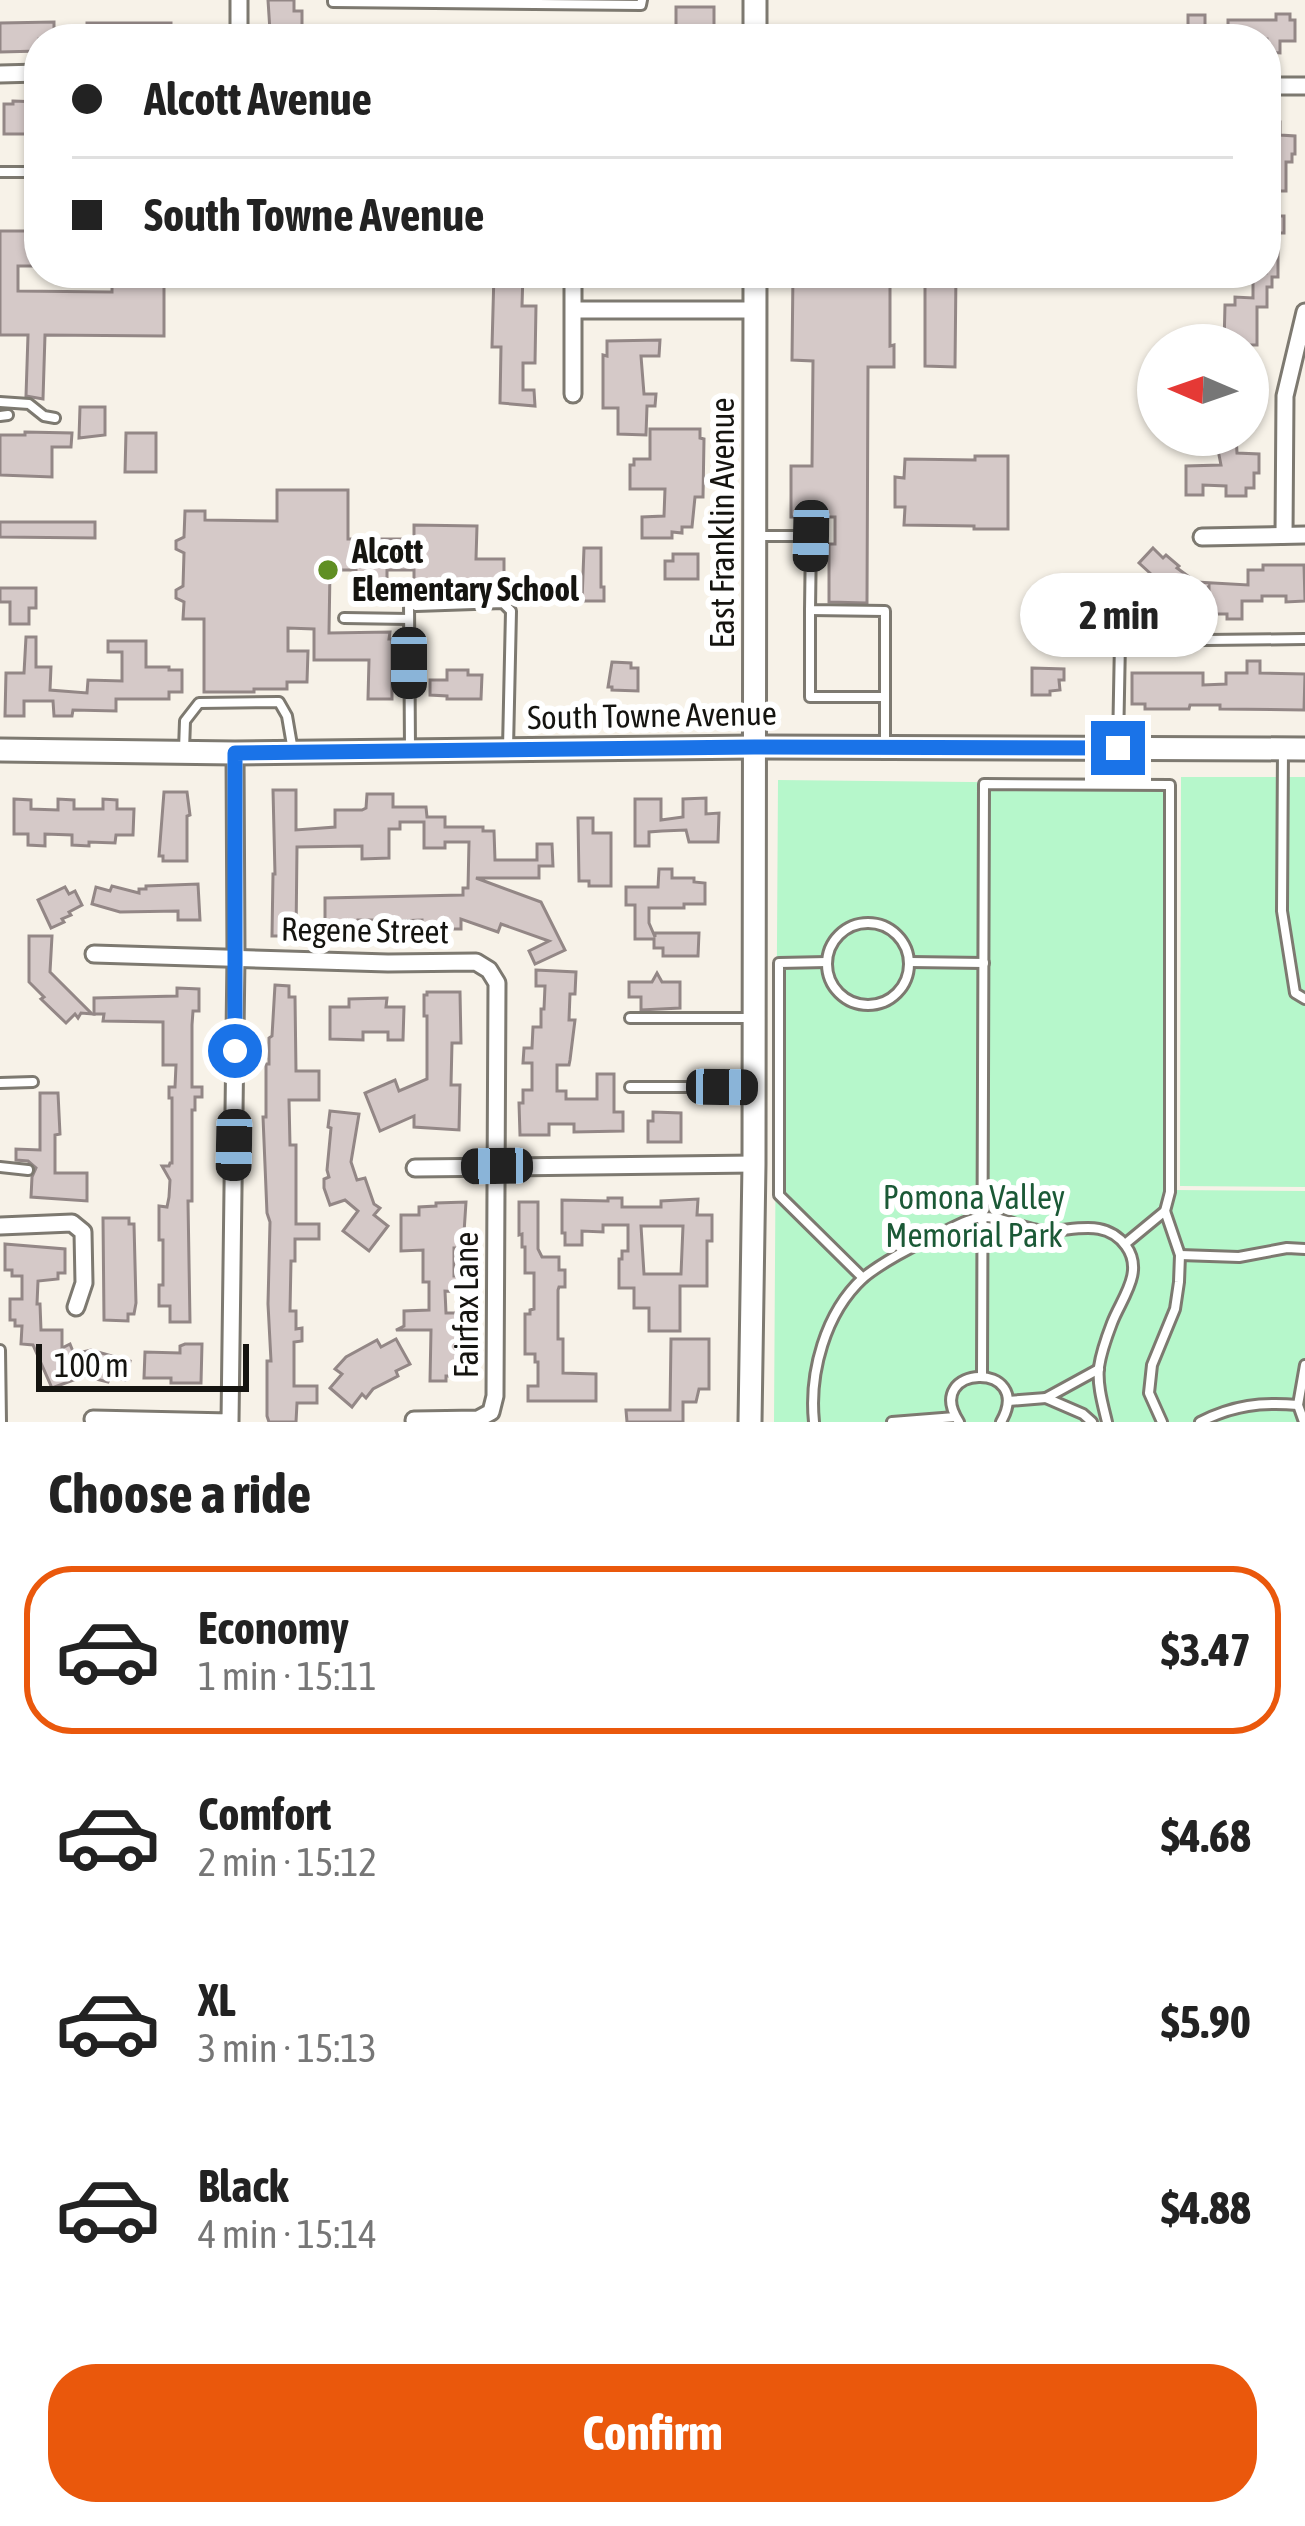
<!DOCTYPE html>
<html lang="en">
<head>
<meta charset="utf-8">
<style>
	:root { --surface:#fff; --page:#f2f2f2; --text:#222; --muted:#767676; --line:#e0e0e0; --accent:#ea580c }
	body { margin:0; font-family:"Asap Condensed",sans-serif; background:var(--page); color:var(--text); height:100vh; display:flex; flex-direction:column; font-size:45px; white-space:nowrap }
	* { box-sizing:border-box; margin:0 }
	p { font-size:39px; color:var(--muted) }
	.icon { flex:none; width:66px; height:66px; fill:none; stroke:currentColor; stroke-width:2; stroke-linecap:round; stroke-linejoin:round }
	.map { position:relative; height:1422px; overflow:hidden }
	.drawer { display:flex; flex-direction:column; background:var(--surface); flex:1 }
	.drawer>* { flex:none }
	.top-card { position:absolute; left:24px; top:24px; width:1257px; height:264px; border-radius:48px; box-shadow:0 3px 9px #0004; display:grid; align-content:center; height:264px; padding:0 48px; background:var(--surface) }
	.needle { width:78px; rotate:272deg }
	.controls { position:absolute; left:1137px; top:324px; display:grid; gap:24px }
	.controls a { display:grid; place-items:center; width:132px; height:132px; border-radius:50%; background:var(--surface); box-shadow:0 3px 9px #0004; font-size:60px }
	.scale { position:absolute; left:36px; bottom:30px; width:213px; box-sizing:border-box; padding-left:12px; border:6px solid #151410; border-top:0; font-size:33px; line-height:42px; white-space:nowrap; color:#151410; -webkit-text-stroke:9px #fff; paint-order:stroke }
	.end { position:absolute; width:54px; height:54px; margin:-27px; border:15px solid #1a73e8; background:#fff; box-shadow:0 0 0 6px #fff }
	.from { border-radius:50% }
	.bubble { position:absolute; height:84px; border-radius:42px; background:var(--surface); box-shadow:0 3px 9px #0004; font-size:39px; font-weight:700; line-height:84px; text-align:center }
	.car { position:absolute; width:36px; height:72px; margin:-36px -18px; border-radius:15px; box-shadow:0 0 9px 3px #0007; background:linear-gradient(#222 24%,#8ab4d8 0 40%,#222 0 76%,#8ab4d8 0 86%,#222 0) }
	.top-card b { display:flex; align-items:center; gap:42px; height:114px; font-size:45px }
	.top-card b+b { border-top:3px solid var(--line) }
	.top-card i { width:30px; height:30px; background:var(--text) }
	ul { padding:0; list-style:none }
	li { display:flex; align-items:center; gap:36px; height:168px; margin:0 24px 18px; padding:0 24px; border:6px solid transparent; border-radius:48px }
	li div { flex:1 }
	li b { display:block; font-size:45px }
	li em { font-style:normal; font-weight:700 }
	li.on { border-color:var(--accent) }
	li>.icon { width:108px; height:108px; stroke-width:1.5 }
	h2 { padding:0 48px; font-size:54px; line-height:144px }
	.action { display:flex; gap:24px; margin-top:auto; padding:24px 48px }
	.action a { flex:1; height:138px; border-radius:48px; background:var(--accent); color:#fff; font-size:48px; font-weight:700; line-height:138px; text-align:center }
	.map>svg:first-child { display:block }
	.green { fill:#b6f7cb }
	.building { fill:#d5c9c8; stroke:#938786; stroke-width:3; fill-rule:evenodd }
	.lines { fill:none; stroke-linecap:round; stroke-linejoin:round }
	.service-casing { stroke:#7d7970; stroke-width:14 }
	.minor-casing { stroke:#7d7970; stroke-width:21 }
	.tertiary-casing { stroke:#7d7970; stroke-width:27 }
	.service { stroke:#fff; stroke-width:8 }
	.minor { stroke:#fff; stroke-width:15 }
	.tertiary { stroke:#fff; stroke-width:21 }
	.route { stroke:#1a73e8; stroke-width:15 }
	.poi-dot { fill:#608f23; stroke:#fff; stroke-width:4.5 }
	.labels { text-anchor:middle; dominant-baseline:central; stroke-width:12; stroke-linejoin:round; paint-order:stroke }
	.street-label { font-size:33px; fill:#151410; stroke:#fff }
	.poi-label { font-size:33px; font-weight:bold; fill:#151410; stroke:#fff; text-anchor:start }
	.park-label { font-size:33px; fill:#1b5936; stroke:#fff }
</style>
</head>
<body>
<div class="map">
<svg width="1305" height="1422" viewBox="0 0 1305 1422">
	<rect width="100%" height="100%" fill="#f7f2e8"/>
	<g class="green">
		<polygon points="1181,777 1305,777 1305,1187 1180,1186"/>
		<polygon points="778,780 1172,784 1173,1190 1305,1191 1305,1422 774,1422"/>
	</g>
	<g class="building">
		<polygon points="268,0 294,0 294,11 302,11 302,31 270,31"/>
		<polygon points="676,7 714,7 714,39 688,39 688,32 676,32"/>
		<polygon points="1276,14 1290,14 1290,20 1295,20 1295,41 1280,41 1280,53 1267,52 1267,39 1188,39 1188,15 1205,15 1205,27 1228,27 1228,20 1276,20"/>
		<polygon points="54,22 54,39 39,39 39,51 0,52 0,23"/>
		<rect x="87" y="23" width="84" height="16"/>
		<polygon points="13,101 39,102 39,131 29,131 29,134 4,134 4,104 13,104"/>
		<polygon points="1266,122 1280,122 1280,135 1295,136 1295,154 1292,154 1292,162 1286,162 1286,191 1266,191"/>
		<polygon points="1266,216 1284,216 1284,233 1278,233 1278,277 1272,277 1272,287 1267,287 1267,307 1257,307 1257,345 1224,345 1225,305 1235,305 1235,297 1253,298 1253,273 1266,273"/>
		<polygon points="0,231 34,231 34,266 18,266 18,291 112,292 112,273 164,273 164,336 45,335 43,399 26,396 28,335 0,335"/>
		<polygon points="494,273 523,273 522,306 536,306 535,363 523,363 523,390 534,390 535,406 500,403 501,347 492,347"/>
		<polygon points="793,273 890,273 890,346 894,345 894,367 868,367 867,603 829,602 829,544 835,544 835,517 791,517 791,466 812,466 813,361 792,360"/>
		<polygon points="925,273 956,273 955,367 925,366"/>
		<polygon points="660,340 659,356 641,356 644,394 656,394 655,406 647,406 646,435 618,434 618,408 603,408 603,355 607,356 607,341"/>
		<polygon points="80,407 105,407 105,435 79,438"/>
		<polygon points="650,429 700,429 700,438 704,439 703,497 695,497 692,527 682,527 682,533 672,532 672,538 642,538 642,517 664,516 665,489 630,489 630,465 634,465 634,459 650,459"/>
		<polygon points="25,432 72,433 71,447 52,447 52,477 0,475 0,435 25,435"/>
		<polygon points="126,433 156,433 156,472 125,472"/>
		<polygon points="1215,435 1236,435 1237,453 1259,454 1259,473 1254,473 1254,488 1246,488 1246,496 1226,496 1226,486 1203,485 1203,495 1186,495 1186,466 1221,465"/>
		<polygon points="975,456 1008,456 1008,529 974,529 974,526 904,525 905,507 895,507 895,477 904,478 905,459 975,460"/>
		<polygon points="277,490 348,490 348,539 414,539 414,525 477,526 476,559 504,559 504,590 414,590 414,570 387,570 387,604 356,604 356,570 330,570 329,633 390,632 389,639 392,639 392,699 368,699 369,660 314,660 314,629 288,628 288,651 308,651 307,682 287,682 287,689 254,689 254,692 204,692 204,619 183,619 184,602 176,598 176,590 183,586 184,553 176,549 176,541 184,537 185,511 205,511 205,520 277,521"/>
		<polygon points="0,522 95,522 95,538 0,537"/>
		<polygon points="584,548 601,548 601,587 604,587 604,601 582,601"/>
		<polygon points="1153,548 1163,558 1166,555 1179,566 1177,568 1196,582 1248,585 1248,570 1263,570 1263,565 1304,565 1305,601 1286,602 1286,596 1262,596 1262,601 1242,601 1242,619 1227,619 1227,614 1209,614 1209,586 1192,609 1179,600 1172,610 1143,583 1151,574 1139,563"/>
		<polygon points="673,554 698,554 698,579 665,579 665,561 673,561"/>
		<polygon points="0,588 36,588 36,608 29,608 29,624 10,624 10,602 0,602"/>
		<polygon points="26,637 36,637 36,667 51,667 50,690 87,693 88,680 122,681 122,652 108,652 108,641 146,641 146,667 169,667 169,670 182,670 182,692 169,692 169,699 116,699 116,711 73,710 72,716 54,716 53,701 24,701 24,716 5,716 6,673 24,673"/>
		<polygon points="1247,661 1260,661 1260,673 1305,674 1304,710 1220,709 1220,705 1190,705 1189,709 1145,709 1145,704 1132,704 1132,673 1203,673 1203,685 1226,684 1226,673 1247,673"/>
		<polygon points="612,662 631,663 631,668 638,668 638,691 612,690 612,687 608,687"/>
		<polygon points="1032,668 1064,669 1064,680 1059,680 1060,690 1050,691 1050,695 1032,695"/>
		<polygon points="447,670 468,670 468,675 482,675 481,699 447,699 447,696 430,695 430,680 447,680"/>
		<polygon points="273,790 296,790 296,830 335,827 335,810 362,810 366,808 367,794 393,794 393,807 426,807 427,817 445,817 445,827 483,827 483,831 494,831 495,860 537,860 537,844 552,844 553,866 539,866 539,878 476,878 541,902 565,950 535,964 529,951 549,941 501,924 498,932 461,919 461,929 422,929 422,920 397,921 397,927 381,927 381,920 358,920 358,931 342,931 342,923 325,922 325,898 463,895 463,888 468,888 469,842 445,842 445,848 424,848 424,822 400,822 400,829 389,829 389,858 362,859 362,846 297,847 296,936 272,936 273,874 275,874"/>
		<polygon points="164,792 187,792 190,815 187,816 187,861 163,861 163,856 159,856"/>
		<polygon points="706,798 706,814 719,813 718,842 689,842 686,830 662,831 649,832 649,846 635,846 635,799 661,799 661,820 683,817 683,799"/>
		<polygon points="14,799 31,800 31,809 58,810 58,799 74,800 74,809 103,809 103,799 117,800 117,809 134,809 133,835 116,835 115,843 89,842 89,846 72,845 72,835 45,834 45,846 28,845 28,834 14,834"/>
		<polygon points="578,818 593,818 593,833 611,833 611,886 589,886 589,881 579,881"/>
		<polygon points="659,869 672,869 672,878 694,878 694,882 705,883 705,904 684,904 684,908 649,908 649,923 655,937 655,933 699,933 698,956 663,956 663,948 654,948 654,939 635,939 635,905 626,905 626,887 658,887"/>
		<polygon points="198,884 200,920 178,920 178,911 120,912 92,904 96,887 110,891 112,886 139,893 139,889 146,889 146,886"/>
		<polygon points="65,887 69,894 75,891 82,905 69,912 71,915 62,919 64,922 51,928 38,900"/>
		<polygon points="29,936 52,936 50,972 92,1014 81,1013 78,1018 75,1014 66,1023 41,999 44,997 29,982"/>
		<polygon points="536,970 576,972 575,994 570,994 569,1020 575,1020 570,1060 569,1065 557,1065 557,1091 566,1091 566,1099 597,1099 597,1074 614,1074 614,1112 623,1112 623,1131 574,1132 574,1124 549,1124 549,1135 520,1135 519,1103 523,1103 523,1090 532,1090 532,1063 523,1063 524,1048 532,1048 533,1027 541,1027 541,1009 544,1009 545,986 536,986"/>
		<polygon points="657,973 662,982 680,982 680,1008 641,1010 641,997 629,997 629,982 652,982"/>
		<polygon points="275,985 289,986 289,997 295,997 296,1071 319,1071 319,1100 289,1100 290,1145 296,1145 296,1224 319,1224 319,1239 295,1239 295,1261 291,1261 290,1311 296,1311 296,1329 302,1328 302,1341 294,1342 294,1386 317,1386 317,1403 297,1403 296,1422 269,1422 267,1416 267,1361 271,1361 268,1304 270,1222 267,1213 263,1117 266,1117 266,1064 269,1064 269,1038 272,1036"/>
		<polygon points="177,988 199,989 199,1011 193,1011 192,1025 192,1087 202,1087 202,1097 195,1097 195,1110 192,1110 192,1201 188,1201 190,1322 170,1322 170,1306 159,1306 159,1285 163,1285 163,1240 159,1240 159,1206 167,1207 169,1197 170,1180 162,1166 169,1166 170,1163 172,1163 172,1098 169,1098 169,1087 175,1087 176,1065 163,1065 163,1022 103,1021 104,1014 94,1014 94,998 177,996"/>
		<polygon points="427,992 460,992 461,1043 452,1043 451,1085 460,1085 459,1130 414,1127 414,1116 380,1131 365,1093 395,1080 399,1091 427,1079 427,1016 424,1016 424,995 427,995"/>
		<polygon points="387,998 386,1007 404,1007 403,1040 388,1040 388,1032 363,1032 363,1040 330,1039 330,1007 349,1007 349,999"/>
		<polygon points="40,1093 58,1093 60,1134 55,1135 55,1173 87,1173 87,1201 31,1197 32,1177 36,1168 28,1161 16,1160 16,1149 40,1150"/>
		<polygon points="330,1111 359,1114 351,1162 357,1180 365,1178 374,1204 380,1208 374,1215 388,1226 369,1251 343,1231 358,1211 345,1200 330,1205 324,1188 324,1179 329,1177 327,1170 331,1128 328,1127"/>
		<polygon points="653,1112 681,1113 681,1142 648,1142 648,1121 653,1121"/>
		<path d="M608,1198h14v9h39v-6l37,-2 -1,16h15v26h-5v45h-27v45h-31v-23h-15v-20h-15v-29h3v-8h6v-26h-25v7l-21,-1v14h-17v-12h-3v-33l46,1zM641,1226h42l-2,48h-37z"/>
		<polygon points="466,1202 463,1248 454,1248 454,1276 463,1276 463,1292 445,1291 446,1313 459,1313 462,1376 446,1376 446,1381 430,1381 431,1330 396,1330 404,1326 404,1311 429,1310 429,1282 423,1282 423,1250 401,1251 401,1215 419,1215 419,1207 436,1206 436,1203"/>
		<polygon points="519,1202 538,1202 538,1249 542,1257 559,1257 559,1270 565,1270 565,1287 559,1287 558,1290 558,1339 563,1339 563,1373 596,1374 596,1401 528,1401 528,1386 538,1386 538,1362 535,1362 535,1354 525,1354 525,1314 530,1314 530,1310 534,1309 534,1273 525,1273 525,1247 522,1247 522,1234 519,1235"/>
		<polygon points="103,1218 129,1218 129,1224 134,1224 136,1303 134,1314 128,1314 128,1321 104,1320"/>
		<polygon points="5,1244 65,1249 65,1273 58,1273 58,1279 38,1281 37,1304 40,1304 41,1330 62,1330 62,1348 70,1344 74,1354 91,1350 130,1361 125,1380 111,1376 108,1382 84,1376 52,1388 33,1345 21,1344 22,1326 15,1326 15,1320 10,1320 10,1299 22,1299 22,1276 12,1276 12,1270 5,1270"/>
		<polygon points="396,1339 410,1364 396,1371 398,1376 373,1389 366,1398 362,1394 352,1407 330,1388 342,1374 335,1369 346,1357 377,1340 381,1347"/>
		<polygon points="671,1339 709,1339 709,1389 699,1389 696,1402 683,1402 683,1422 627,1422 626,1410 670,1410"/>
		<polygon points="185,1344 202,1344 201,1383 171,1383 171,1378 144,1378 145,1352 180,1353 180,1346"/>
	</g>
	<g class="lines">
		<g class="service-casing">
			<g id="service">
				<polyline points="333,0 333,2 641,5 642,0"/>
				<polyline points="0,172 39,172"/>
				<polyline points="0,402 29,404 44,416 55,418"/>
				<polyline points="0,416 8,415"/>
				<polyline points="756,536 811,536 810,610 885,611 885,746"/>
				<polyline points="404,594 409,602 416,606 503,603 511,611 508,748"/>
				<polyline points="409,602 410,749"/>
				<polyline points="810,610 810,697 884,697"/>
				<polyline points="344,618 409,619"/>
				<polyline points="1118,746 1120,641 1305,639"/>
				<polyline points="184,750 185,721 199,703 279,702 287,716 293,751"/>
				<polyline points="1283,750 1282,911 1295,993 1305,999"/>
				<circle cx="868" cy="964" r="41"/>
				<polyline points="827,962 779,963 779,1195 863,1278"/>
				<polyline points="910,962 984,963"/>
				<polyline points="630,1018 753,1018"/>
				<polyline points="0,1083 33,1082"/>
				<polyline points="630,1087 753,1087"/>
				<polyline points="0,1167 28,1170"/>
				<polyline points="1125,1244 1165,1211"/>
				<polyline points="1180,1255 1239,1257 1287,1248 1305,1249"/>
				<polyline points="0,1350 1,1422"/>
				<polyline points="982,1375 984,784 1170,785 1170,1192 1165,1211 1180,1255 1179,1282 1175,1309 1152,1365 1149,1393 1162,1422"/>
				<polyline points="1008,1401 1046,1398"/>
				<path d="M814,1422c-5,-49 11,-109 49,-144 18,-15 50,-32 72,-42 14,-6 36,-20 51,-19 21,0 42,15 63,14 28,-1 57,-12 77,15 19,26 -5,53 -14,77 -5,13 -11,30 -13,44 -2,18 4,38 8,55"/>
				<polyline points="892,1422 955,1417"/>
				<path d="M959,1422c-38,-58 77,-62 42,0"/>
				<polyline points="1092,1422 1083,1414 1046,1398 1099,1369"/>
				<path d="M1200,1422c34,-17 61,-20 98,-17"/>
				<polyline points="1304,1422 1298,1405 1305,1365"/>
			</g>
		</g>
		<g class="minor-casing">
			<g id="minor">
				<polyline points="239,0 239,39"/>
				<polyline points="0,74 39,73"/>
				<polyline points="1266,86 1305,86"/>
				<polyline points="575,310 755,310"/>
				<polyline points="573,394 573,273"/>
				<polyline points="1284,535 1285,396 1305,312"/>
				<polyline points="1202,537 1305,535"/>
				<polyline points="94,954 388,963 476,962 489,970 497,983 495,1396 491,1412 478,1419 414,1420"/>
				<polyline points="415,1168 754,1164"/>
				<polyline points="0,1226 72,1223 83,1232 84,1283 76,1307"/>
				<polyline points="93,1419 230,1422 236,957 235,753"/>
			</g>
		</g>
		<g class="tertiary-casing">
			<g id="tertiary">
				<polyline points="755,0 755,39"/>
				<polyline points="0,750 235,753 754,747 1305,749"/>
				<polyline points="750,1422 754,1164 755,273"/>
			</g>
		</g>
		<use href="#service" class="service"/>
		<use href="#minor" class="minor"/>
		<use href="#tertiary" class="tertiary"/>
	</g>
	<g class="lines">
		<polyline class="route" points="235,1051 235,753 754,747 1118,748"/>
	</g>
	<circle class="poi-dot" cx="328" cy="570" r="12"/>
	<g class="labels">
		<g class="street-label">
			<text transform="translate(722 523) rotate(-90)">East Franklin Avenue</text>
			<text transform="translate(652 715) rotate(-1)">South Towne Avenue</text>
			<text transform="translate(365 930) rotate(1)">Regene Street</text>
			<text transform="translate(466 1305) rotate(-90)">Fairfax Lane</text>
		</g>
		<g class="poi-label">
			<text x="352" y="551">Alcott<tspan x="352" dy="38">Elementary School</tspan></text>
		</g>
		<g class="park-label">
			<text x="974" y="1197">Pomona Valley<tspan x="974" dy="38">Memorial Park</tspan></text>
		</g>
	</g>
</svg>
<div class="controls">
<a><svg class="needle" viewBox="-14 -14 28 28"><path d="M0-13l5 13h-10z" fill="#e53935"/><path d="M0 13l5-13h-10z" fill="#767676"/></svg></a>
</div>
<div class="scale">100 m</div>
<i class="end from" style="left:235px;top:1051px"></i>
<i class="end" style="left:1118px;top:748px"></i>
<div class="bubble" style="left:1020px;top:573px;width:198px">2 min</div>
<i class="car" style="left:811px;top:536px;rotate:181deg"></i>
<i class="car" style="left:409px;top:663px;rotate:180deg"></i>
<i class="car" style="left:722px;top:1087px;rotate:91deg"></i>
<i class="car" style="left:234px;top:1145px;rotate:181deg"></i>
<i class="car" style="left:497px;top:1166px;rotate:269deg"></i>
<div class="top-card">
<b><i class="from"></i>Alcott Avenue</b>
<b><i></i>South Towne Avenue</b>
</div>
</div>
<section class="drawer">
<h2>Choose a ride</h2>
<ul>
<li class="on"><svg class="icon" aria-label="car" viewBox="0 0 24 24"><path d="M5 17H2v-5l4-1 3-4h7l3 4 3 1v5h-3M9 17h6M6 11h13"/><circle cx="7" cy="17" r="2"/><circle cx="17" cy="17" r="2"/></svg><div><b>Economy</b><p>1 min · 15:11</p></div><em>$3.47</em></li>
<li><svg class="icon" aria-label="car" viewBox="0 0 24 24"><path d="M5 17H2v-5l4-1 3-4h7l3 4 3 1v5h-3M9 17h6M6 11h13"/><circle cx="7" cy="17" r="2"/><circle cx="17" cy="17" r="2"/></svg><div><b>Comfort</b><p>2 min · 15:12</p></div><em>$4.68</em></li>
<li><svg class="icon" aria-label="car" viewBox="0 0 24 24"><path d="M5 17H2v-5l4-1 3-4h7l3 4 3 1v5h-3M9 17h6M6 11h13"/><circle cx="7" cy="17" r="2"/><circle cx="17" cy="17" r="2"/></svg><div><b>XL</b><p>3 min · 15:13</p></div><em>$5.90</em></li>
<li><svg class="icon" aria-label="car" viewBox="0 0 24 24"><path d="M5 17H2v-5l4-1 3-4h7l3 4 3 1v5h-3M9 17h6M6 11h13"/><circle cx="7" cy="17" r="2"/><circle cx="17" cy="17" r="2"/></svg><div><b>Black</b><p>4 min · 15:14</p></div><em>$4.88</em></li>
</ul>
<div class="action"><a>Confirm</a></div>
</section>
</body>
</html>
